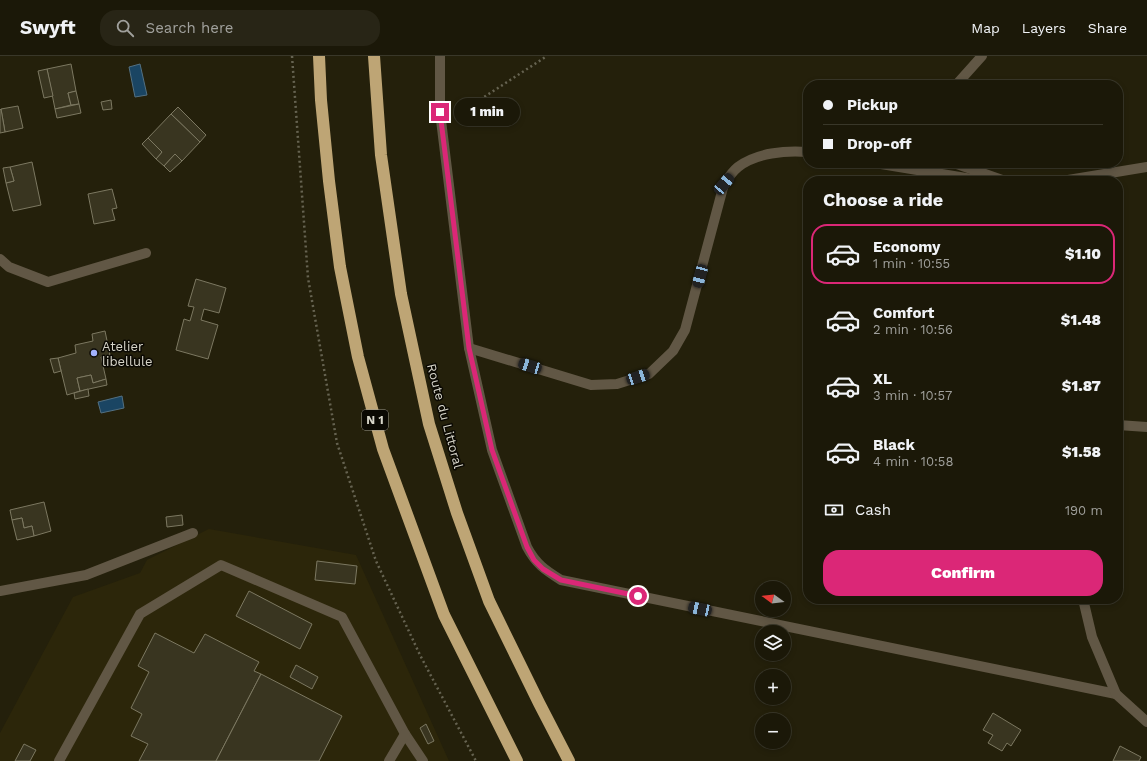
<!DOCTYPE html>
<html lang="en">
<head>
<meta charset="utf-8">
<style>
	:root { --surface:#1b1808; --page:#282516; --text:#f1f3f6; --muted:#a0a09c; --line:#393729; --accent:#db2777 }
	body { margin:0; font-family:"Work Sans",sans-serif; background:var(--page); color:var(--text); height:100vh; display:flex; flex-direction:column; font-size:15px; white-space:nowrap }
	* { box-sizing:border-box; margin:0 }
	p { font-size:13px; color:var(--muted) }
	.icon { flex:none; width:22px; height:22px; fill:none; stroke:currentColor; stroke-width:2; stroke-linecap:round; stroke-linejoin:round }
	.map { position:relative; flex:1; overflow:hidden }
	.sheet { position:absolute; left:803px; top:120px; width:320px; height:428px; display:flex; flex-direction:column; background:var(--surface); border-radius:16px; box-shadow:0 2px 6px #0003,0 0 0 1px var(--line) }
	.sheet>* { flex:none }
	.banner { position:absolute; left:803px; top:24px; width:320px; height:88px; border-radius:16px; box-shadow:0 2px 6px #0003,0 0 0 1px var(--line); display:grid; align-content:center; height:88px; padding:0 20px; background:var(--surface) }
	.needle { width:26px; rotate:285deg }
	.buttons { position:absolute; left:755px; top:525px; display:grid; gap:8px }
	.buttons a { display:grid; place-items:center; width:36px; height:36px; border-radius:50%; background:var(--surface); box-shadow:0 2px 6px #0003,0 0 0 1px var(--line); font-size:20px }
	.end { position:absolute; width:18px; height:18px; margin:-9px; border:5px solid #db2777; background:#fff; box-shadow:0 0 0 2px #fff }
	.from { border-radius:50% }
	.bubble { position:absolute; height:28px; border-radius:14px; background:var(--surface); box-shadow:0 2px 6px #0003,0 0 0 1px var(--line); font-size:13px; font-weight:800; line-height:28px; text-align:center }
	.car { position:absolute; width:12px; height:24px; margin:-12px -6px; border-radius:5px; box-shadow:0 0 3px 1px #0007; background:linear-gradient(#222 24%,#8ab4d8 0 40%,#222 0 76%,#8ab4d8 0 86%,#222 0) }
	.banner b { display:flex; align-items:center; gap:14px; height:38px; font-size:15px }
	.banner b+b { border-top:1px solid var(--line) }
	.banner i { width:10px; height:10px; background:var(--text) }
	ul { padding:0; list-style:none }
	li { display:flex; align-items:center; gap:12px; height:60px; margin:0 8px 6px; padding:0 12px; border:2px solid transparent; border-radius:16px }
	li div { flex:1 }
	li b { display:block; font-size:15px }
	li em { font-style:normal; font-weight:800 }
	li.selected { border-color:var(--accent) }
	li>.icon { width:36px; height:36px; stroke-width:1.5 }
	h2 { padding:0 20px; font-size:18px; line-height:48px }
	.pay { display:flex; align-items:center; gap:10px; height:44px; padding:0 20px; font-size:15px }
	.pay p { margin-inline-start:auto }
	.button { display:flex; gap:8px; margin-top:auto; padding:8px 20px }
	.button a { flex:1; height:46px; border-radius:16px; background:var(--accent); color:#fff; font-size:16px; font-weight:800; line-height:46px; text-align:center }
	header { display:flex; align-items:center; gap:24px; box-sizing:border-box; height:56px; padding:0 20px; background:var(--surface); border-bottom:1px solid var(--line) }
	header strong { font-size:19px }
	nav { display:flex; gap:22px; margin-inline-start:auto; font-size:14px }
	.search { width:280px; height:36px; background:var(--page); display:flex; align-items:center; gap:10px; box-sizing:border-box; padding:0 14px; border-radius:16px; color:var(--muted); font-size:15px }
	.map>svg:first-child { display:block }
	.built { fill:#2c260a }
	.water { fill:#1a4563; stroke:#537082 }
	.building { fill:#393520; stroke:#7c7861 }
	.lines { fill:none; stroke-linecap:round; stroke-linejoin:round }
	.path { stroke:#666351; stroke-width:2.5; stroke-dasharray:2 3; stroke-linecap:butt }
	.lane { stroke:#615745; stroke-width:10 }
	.street { stroke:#615745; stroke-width:10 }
	.highway { stroke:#bea575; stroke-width:12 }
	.route { stroke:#db2777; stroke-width:5 }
	.poi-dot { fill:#a3b2fd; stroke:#0b0903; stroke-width:1.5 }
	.labels { text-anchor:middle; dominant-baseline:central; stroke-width:3; stroke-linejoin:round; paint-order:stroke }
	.shield { fill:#0b0903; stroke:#9a988e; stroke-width:1 }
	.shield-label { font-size:12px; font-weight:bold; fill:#d7d5c9 }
	.poi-label { font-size:13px; fill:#d7d5c9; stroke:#0b0903; text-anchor:start }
	.street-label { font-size:13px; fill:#d7d5c9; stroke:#0b0903 }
</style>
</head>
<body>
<header>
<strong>Swyft</strong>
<div class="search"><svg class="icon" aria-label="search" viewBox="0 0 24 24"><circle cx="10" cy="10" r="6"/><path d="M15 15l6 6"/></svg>Search here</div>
<nav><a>Map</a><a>Layers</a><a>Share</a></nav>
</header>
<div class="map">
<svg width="1147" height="705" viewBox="0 0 1147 705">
	<rect width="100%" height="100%" fill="#24200b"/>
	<polygon class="built" points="209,473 356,499 449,705 0,705 0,677 73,541 140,517 147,504"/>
	<g class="water">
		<polygon points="140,8 147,39 135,41 129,11"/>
		<polygon points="122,340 124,352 101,357 98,346"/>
	</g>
	<g class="building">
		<polygon points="71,8 76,35 68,37 71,49 55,53 47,13"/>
		<polygon points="47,13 53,40 44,42 38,15"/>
		<polygon points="76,35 79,48 71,49 68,37"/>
		<polygon points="111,44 112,53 103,54 101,46"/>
		<polygon points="79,48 81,57 57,62 55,53"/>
		<polygon points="18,50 23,72 5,76 1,53"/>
		<polygon points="178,51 206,79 200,86 171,58"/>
		<polygon points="1,53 5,76 0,77 0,54"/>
		<polygon points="171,58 200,86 182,105 175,98 164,110 156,103 162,96 148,82"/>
		<polygon points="148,82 162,96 156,103 142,88"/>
		<polygon points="175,98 182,105 170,116 164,110"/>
		<polygon points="32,106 41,149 13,155 6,127 14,125 10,111"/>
		<polygon points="10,111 14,125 6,127 3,112"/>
		<polygon points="112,133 117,152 112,153 115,164 94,168 88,138"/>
		<polygon points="196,223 226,232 219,257 204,253 201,264 218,269 208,303 176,294 184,263 190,265 194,251 188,250"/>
		<polygon points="105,275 110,299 101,301 106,323 93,327 91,319 77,322 80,335 67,339 58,302 76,297 75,289 93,285 92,278"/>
		<polygon points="58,302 61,315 54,317 50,303"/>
		<polygon points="91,319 93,327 106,323 107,329 80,335 77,322"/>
		<polygon points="88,333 89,340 75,343 74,337"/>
		<polygon points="44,446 51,475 34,480 32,470 24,472 22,462 12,464 10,454"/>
		<polygon points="182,459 183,469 167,471 166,461"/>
		<polygon points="22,462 24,472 32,470 34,480 17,484 12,464"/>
		<polygon points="317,505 357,510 355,528 315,524"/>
		<polygon points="249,535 312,568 300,593 236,560"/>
		<polygon points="155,577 194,597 205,578 259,606 254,615 261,618 216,705 139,705 148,688 131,680 142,658 131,652 149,616 138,610"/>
		<polygon points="296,609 318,621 312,633 290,621"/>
		<polygon points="261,618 342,660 319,705 216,705"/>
		<polygon points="993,657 1021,674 1011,690 1007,687 1002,695 988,687 993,679 983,674"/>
		<polygon points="426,668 434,685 428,688 420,672"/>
		<polygon points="24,688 36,694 30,705 15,705"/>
		<polygon points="1120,690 1141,701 1139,705 1113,705"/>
	</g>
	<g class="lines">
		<g class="path">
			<polyline points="292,0 308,222 337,387 376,505 420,599 476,705"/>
			<polyline points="455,60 547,0"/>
		</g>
		<g class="lane">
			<polyline points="1062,125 1147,111"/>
			<polyline points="1118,369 1147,371"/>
			<polyline points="59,705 140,558 221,509 342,561 405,678 423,705"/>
			<polyline points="389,705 405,678"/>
		</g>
		<g class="street">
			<path d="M440,0v56l29,236 23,102 35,97c9,17 18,23 34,33l555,114"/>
			<polyline points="956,29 982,0"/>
			<polyline points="875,107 984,125"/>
			<polyline points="954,107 1005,125"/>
			<polyline points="0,203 9,211 48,226 146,197"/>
			<path d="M469,292l122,37 26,-1 32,-10 24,-23 12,-21 39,-146c4,-6 9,-13 14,-17 18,-14 48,-17 70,-15"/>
			<polyline points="0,535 86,519 193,477"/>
			<polyline points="1083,543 1092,581 1116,638 1147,666"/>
		</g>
		<g class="highway">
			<polyline points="319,0 321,44 329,125 340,211 358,301 383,393 444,559 517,705"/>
			<polyline points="374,0 381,99 401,238 429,368 457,457 489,545 539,647 569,705"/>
		</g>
	</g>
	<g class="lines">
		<polyline class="route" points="440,56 469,292 492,394 527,491 534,504 543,513 561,524 638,540"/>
	</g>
	<circle class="poi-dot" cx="94" cy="297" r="4"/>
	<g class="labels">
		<rect class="shield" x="362" y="354" width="26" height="20" rx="3"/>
		<g class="shield-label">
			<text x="375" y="364">N 1</text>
		</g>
		<g class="poi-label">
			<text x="102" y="290">Atelier<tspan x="102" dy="15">libellule</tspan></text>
		</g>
		<g class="street-label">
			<text transform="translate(445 360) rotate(75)">Route du Littoral</text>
		</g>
	</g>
</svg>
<div class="buttons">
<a><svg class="needle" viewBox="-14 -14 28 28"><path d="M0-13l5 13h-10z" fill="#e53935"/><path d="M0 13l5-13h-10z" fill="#a0a09c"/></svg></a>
<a><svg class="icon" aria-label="layers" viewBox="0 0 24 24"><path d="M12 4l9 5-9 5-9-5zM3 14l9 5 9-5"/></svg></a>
<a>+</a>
<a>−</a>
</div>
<i class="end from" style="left:638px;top:540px"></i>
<i class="end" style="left:440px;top:56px"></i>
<div class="bubble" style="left:454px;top:42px;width:66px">1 min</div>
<i class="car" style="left:724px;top:128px;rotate:40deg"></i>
<i class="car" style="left:700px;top:220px;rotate:195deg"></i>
<i class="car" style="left:530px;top:310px;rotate:287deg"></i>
<i class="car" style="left:638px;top:321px;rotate:72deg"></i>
<i class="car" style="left:700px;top:553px;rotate:282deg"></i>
<div class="banner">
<b><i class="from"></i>Pickup</b>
<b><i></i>Drop-off</b>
</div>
<section class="sheet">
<h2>Choose a ride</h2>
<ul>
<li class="selected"><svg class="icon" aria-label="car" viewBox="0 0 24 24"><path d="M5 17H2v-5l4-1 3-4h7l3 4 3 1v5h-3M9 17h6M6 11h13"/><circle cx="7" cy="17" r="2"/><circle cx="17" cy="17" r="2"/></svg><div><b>Economy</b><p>1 min · 10:55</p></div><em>$1.10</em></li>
<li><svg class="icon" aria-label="car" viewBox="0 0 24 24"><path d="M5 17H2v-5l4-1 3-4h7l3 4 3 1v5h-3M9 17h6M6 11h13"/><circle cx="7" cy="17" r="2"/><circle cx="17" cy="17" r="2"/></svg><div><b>Comfort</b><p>2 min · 10:56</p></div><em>$1.48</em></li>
<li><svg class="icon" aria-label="car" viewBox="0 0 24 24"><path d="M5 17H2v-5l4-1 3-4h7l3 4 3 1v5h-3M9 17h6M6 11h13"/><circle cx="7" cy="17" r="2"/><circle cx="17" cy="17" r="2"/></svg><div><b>XL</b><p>3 min · 10:57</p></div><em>$1.87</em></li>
<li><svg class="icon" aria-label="car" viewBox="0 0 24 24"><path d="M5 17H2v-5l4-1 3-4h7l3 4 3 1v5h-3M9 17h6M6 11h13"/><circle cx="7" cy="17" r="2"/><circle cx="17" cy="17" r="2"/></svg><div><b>Black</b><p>4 min · 10:58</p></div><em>$1.58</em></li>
</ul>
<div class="pay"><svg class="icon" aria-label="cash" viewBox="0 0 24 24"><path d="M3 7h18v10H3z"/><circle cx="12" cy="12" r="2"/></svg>Cash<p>190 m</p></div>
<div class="button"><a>Confirm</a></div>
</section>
</div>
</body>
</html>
